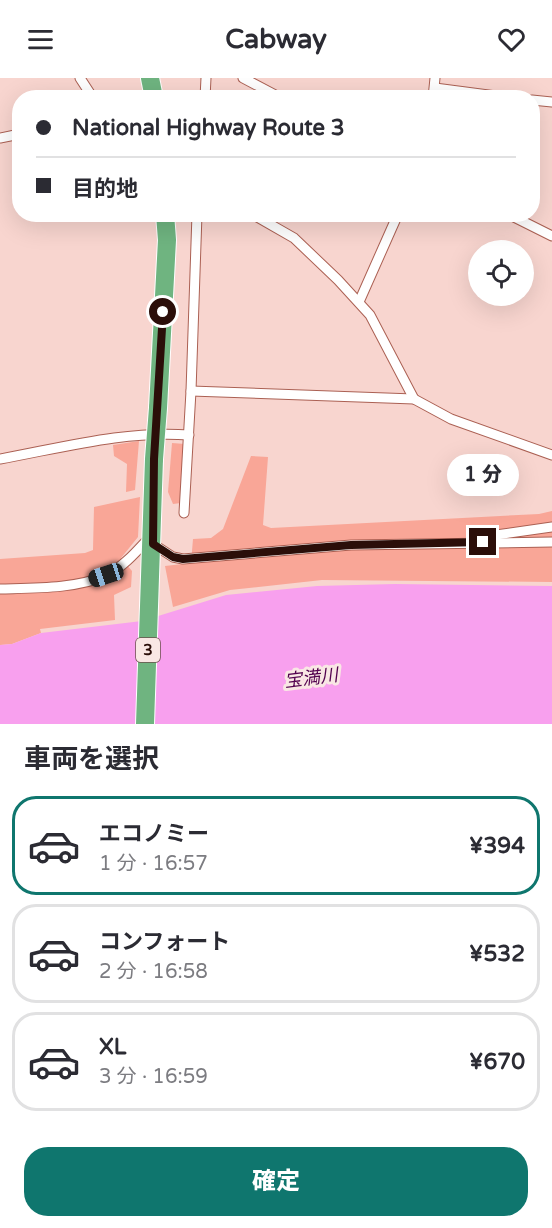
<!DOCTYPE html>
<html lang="ja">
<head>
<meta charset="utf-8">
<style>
	:root { --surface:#fff; --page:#f7f7f7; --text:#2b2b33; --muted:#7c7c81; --line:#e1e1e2; --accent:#0f766e }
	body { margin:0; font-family:"Varela Round","Noto Sans JP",sans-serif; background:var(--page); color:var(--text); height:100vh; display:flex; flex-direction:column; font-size:22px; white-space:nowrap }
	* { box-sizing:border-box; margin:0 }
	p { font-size:20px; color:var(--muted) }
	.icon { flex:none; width:33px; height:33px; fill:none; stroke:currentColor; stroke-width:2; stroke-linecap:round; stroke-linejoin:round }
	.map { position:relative; height:646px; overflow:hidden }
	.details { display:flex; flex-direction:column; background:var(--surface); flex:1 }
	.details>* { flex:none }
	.banner { position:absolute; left:12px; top:12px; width:528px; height:132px; border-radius:24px; box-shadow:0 6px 24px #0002; display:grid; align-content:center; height:132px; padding:0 24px; background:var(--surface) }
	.fabs { position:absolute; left:468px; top:162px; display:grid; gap:12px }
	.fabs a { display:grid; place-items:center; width:66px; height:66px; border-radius:50%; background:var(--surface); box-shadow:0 6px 24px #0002; font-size:30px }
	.end { position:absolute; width:27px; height:27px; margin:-14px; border:8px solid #2b0e09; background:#fff; box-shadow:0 0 0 3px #fff }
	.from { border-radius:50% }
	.bubble { position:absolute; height:42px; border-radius:21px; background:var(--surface); box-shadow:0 6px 24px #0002; font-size:20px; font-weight:800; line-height:42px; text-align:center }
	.car { position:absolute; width:18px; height:36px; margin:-18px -9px; border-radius:8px; box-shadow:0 0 4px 2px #0007; background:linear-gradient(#222 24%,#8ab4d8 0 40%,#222 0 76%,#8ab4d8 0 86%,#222 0) }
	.banner b { display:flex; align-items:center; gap:21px; height:57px; font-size:22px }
	.banner b+b { border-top:2px solid var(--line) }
	.banner i { width:15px; height:15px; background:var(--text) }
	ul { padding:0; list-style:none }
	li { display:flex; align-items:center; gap:18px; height:99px; margin:0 12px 9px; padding:0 12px; border:3px solid var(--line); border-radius:24px }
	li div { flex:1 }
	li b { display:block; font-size:22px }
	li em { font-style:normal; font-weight:800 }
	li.on { border-color:var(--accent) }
	li>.icon { width:54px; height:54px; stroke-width:1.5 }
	h2 { padding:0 24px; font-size:27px; line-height:72px }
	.action { display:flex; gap:12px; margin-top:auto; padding:12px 24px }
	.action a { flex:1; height:69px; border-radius:24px; background:var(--accent); color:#fff; font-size:24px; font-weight:800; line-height:69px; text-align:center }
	header { display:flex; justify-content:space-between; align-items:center; height:78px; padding:0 24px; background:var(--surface); font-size:27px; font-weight:800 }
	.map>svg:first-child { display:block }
	.green { fill:#f9a697 }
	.water { fill:#f8a0ee }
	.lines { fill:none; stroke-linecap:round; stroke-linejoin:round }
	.street-casing { stroke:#ab6053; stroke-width:11 }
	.highway-casing { stroke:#fff; stroke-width:20 }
	.street { stroke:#fff; stroke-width:9 }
	.highway { stroke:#6fb480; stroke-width:18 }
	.highway-bridge-casing { stroke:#fff; stroke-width:20; stroke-linecap:butt }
	.highway-bridge { stroke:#6fb480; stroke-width:18 }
	.route { stroke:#2b0e09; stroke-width:8 }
	.labels { text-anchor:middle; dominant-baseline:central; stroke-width:6; stroke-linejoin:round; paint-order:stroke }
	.shield { fill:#f9e7e4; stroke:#694f4b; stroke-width:1.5 }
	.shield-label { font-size:15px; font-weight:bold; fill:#2b0e09 }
	.water-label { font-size:18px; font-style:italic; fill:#53024f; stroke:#f9e7e4 }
</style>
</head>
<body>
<header><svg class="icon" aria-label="menu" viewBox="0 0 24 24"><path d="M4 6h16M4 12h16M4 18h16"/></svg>Cabway<svg class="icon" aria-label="heart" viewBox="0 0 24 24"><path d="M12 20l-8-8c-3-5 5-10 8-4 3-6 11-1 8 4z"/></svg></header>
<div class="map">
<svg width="552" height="646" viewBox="0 0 552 646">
	<rect width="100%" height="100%" fill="#f8d5cf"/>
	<g class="green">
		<polygon points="139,363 135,412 126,414 127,386 114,378 113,367"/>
		<polygon points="172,365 185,366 181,425 173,426 168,414"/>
		<polygon points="251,378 268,379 263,447 271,450 539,436 552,433 552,504 322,502 230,512 173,529 165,488 191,485 193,461 211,460 223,451"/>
		<polygon points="140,419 138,459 121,480 132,493 131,509 114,517 115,542 40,551 41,555 12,566 0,567 0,481 85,475 93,472 94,429"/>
	</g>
	<polygon class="water" points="395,506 552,508 552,646 0,646 0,567 12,566 41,555 142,543 226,517 317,508"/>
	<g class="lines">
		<g class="street-casing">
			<g id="street">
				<polyline points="80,0 93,20"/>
				<polyline points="243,0 281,20"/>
				<polyline points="435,10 512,20"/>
				<polyline points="205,20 206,0"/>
				<polyline points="433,20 435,0"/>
				<polyline points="532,22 552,24"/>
				<polyline points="0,60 20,56"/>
				<polyline points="252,136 294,160 338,202 370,237 414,321"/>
				<polyline points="508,136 552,158"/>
				<polyline points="359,224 398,136"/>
				<polyline points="191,313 414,321 451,341 552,377"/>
				<path d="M0,381c61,-11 126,-29 189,-24"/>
				<polyline points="184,435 191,313 197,136"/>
				<polyline points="485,463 496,457 552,449"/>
				<polyline points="153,466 173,479 183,481 351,467 552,464"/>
				<path d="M0,511c32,-1 77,0 107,-14 17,-9 29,-23 42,-37"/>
			</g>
		</g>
		<g class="highway-casing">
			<g id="highway">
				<polyline points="150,0 154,20"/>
				<polyline points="158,330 167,162 165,136"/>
				<polyline points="145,646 154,381"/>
			</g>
		</g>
		<use href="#street" class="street"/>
		<use href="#highway" class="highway"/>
		<g class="highway-bridge-casing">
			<polyline id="highway-bridge" points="154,381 158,330"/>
		</g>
		<use href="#highway-bridge" class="highway-bridge"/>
	</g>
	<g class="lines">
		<polyline class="route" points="163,234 154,381 153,466 173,479 183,481 351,467 483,464"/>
	</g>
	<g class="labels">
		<rect class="shield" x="136" y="560" width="24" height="24" rx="4.5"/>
		<g class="shield-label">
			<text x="148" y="572">3</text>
		</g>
		<g class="water-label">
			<text transform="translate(311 600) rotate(-7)">宝満川</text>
		</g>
	</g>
</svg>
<div class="fabs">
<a><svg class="icon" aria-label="locate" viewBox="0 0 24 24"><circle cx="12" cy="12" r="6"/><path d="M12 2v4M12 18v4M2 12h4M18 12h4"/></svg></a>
</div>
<i class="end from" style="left:163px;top:234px"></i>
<i class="end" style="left:483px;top:464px"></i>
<div class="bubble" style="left:447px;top:376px;width:72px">1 分</div>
<i class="car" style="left:106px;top:497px;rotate:252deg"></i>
<div class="banner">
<b><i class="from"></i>National Highway Route 3</b>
<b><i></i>目的地</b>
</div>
</div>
<section class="details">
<h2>車両を選択</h2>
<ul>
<li class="on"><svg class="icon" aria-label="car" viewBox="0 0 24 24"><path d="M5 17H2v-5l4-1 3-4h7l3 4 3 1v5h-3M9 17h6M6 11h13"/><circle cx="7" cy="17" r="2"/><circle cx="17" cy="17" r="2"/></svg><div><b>エコノミー</b><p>1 分 · 16:57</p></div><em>¥394</em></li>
<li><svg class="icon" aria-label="car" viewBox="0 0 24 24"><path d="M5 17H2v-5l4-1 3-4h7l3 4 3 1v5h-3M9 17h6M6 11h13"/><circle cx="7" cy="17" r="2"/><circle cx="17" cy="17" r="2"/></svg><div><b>コンフォート</b><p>2 分 · 16:58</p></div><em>¥532</em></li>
<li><svg class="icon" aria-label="car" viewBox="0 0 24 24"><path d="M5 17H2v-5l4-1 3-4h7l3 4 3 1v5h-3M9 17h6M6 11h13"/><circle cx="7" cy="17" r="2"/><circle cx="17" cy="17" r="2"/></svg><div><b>XL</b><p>3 分 · 16:59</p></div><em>¥670</em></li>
</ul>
<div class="action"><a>確定</a></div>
</section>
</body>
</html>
